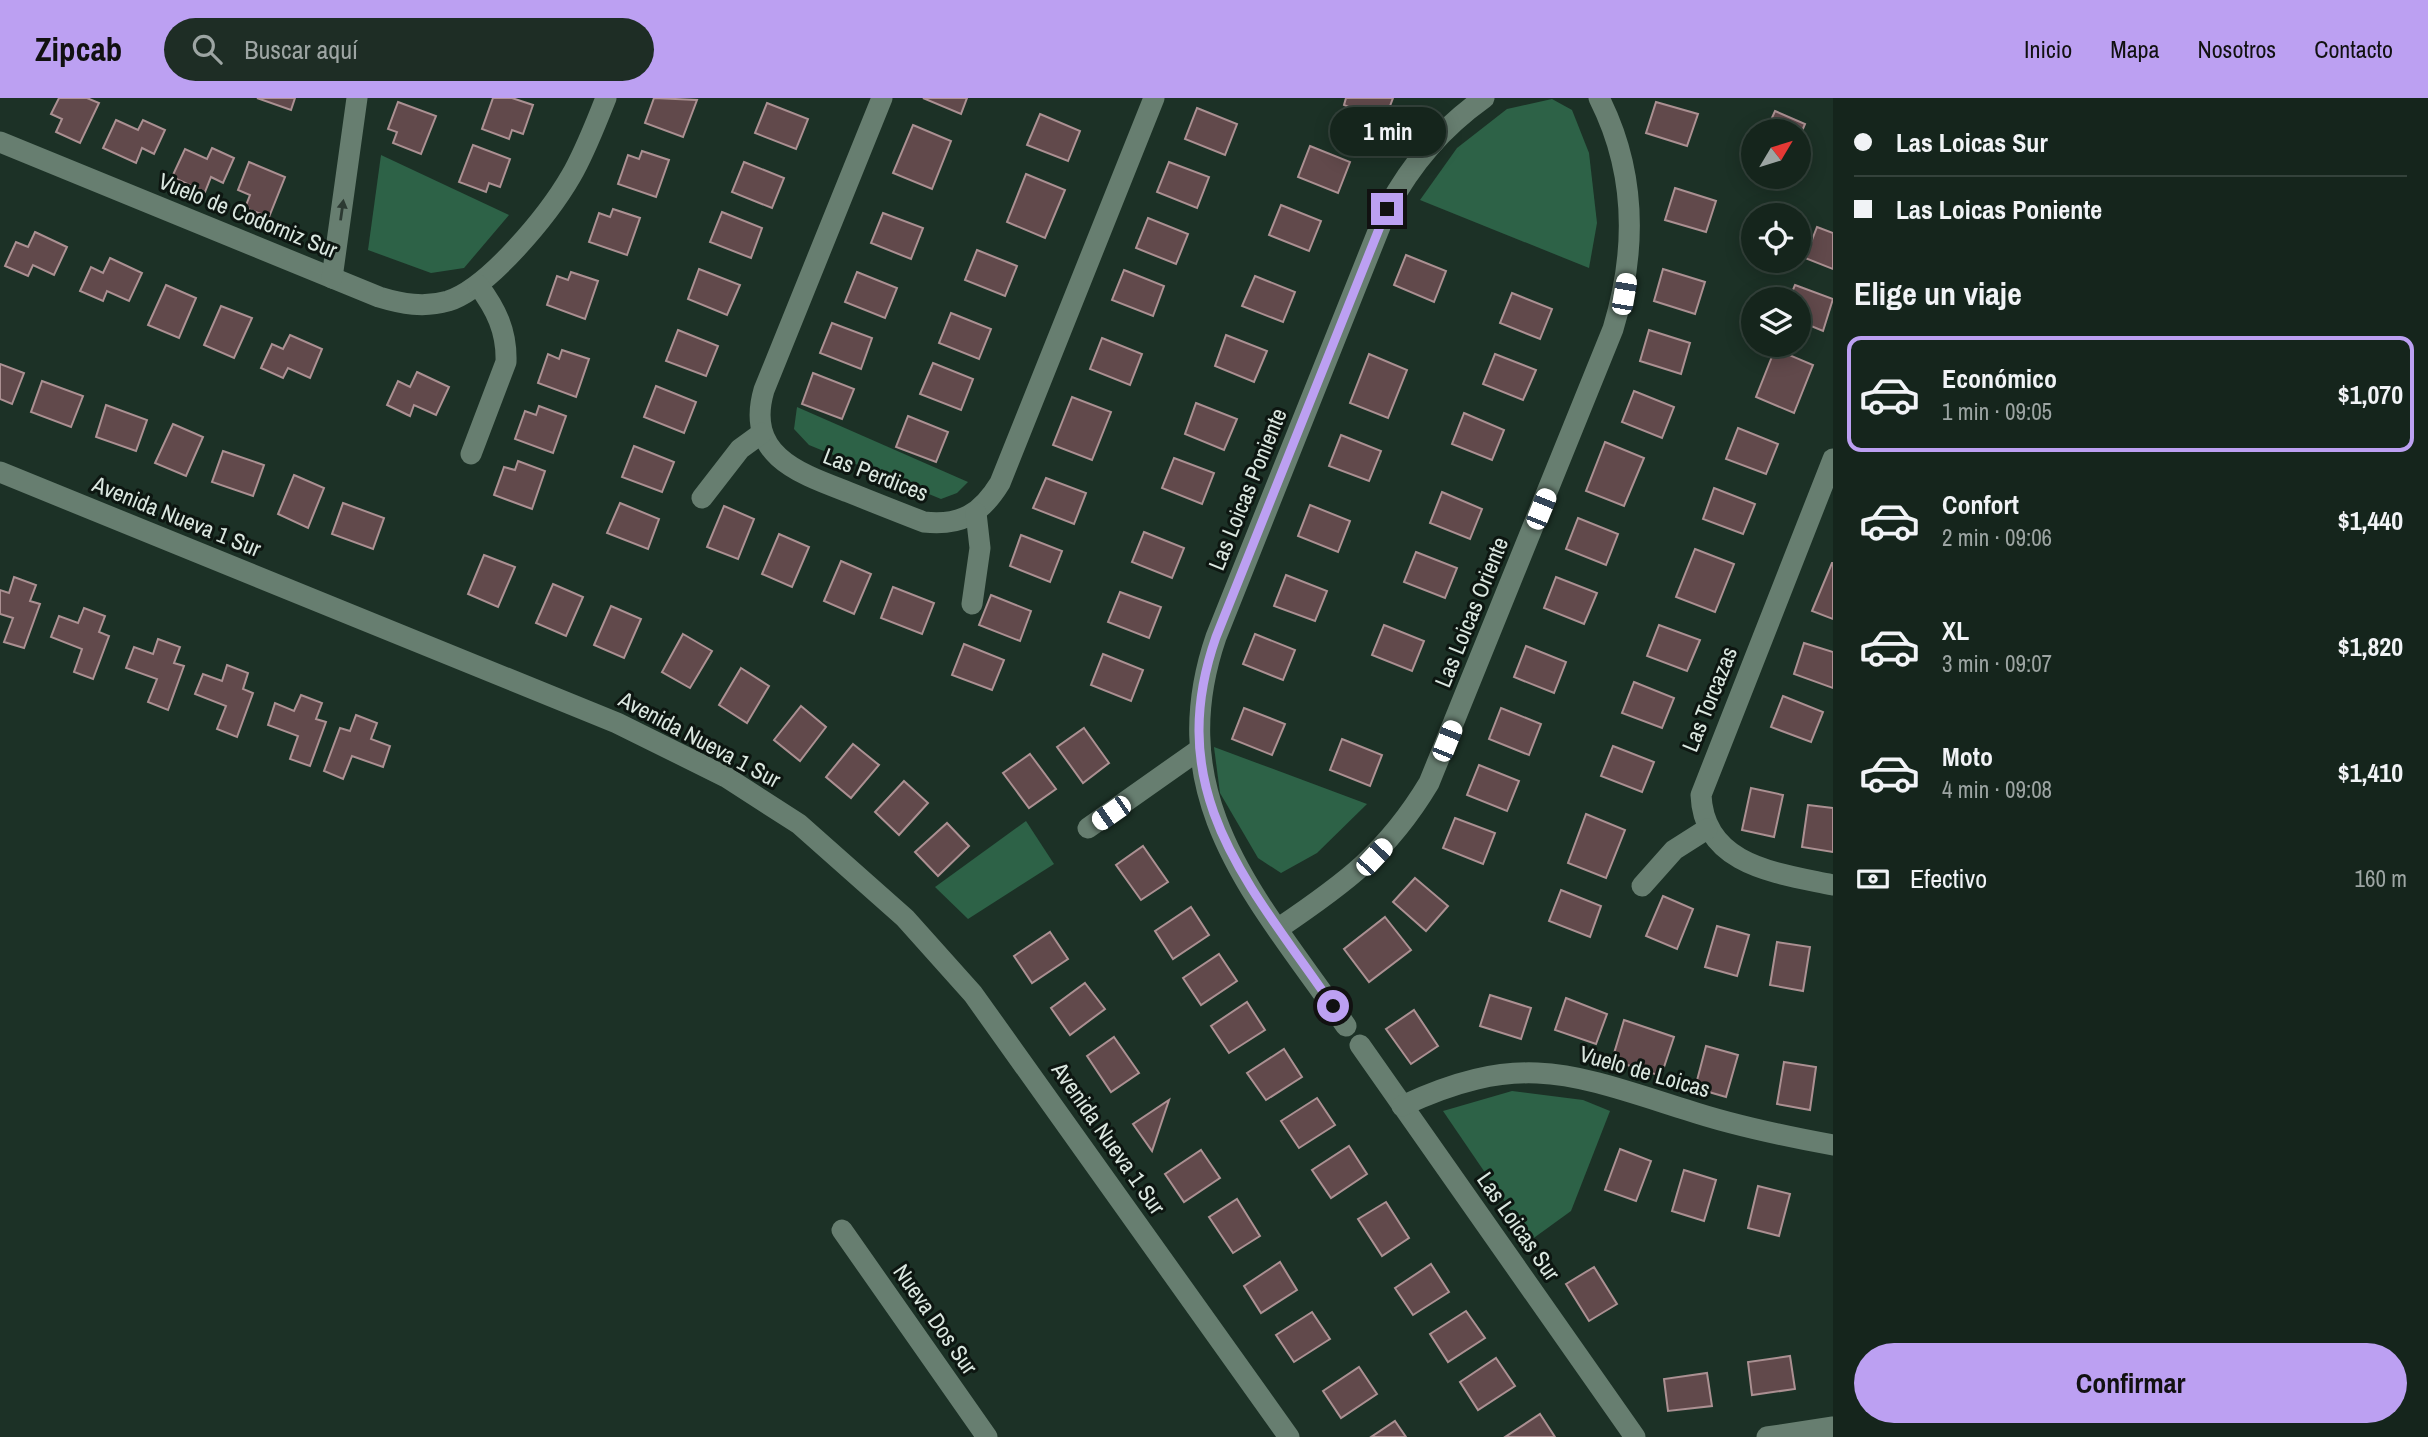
<!DOCTYPE html>
<html lang="es">
<head>
<meta charset="utf-8">
<style>
	:root { --surface:#15251c; --page:#1e2d25; --text:#f1f3f6; --muted:#9da5a3; --line:#34423b; --accent:#bca0f2 }
	body { margin:0; font-family:"Archivo Narrow",sans-serif; background:var(--page); color:var(--text); height:100vh; display:flex; flex-direction:column; font-size:26px; white-space:nowrap }
	* { box-sizing:border-box; margin:0 }
	p { font-size:23px; color:var(--muted) }
	.icon { flex:none; width:38px; height:38px; fill:none; stroke:currentColor; stroke-width:2; stroke-linecap:round; stroke-linejoin:round }
	.map { position:relative; flex:1; overflow:hidden }
	.details { display:flex; flex-direction:column; background:var(--surface); width:595px }
	.details>* { flex:none }
	.guide { display:grid; align-content:center; height:154px; padding:0 21px; background:var(--surface) }
	.needle { width:46px; rotate:52deg }
	.fabs { position:absolute; left:1741px; top:21px; display:grid; gap:14px }
	.fabs a { display:grid; place-items:center; width:70px; height:70px; border-radius:50%; background:var(--surface); box-shadow:0 4px 18px #0003,0 0 0 2px var(--line); font-size:35px }
	.end { position:absolute; width:32px; height:32px; margin:-16px; border:9px solid #bca0f2; background:#111; box-shadow:0 0 0 4px #111 }
	.from { border-radius:50% }
	.bubble { position:absolute; height:49px; border-radius:24px; background:var(--surface); box-shadow:0 4px 18px #0003,0 0 0 2px var(--line); font-size:23px; font-weight:700; line-height:49px; text-align:center }
	.car { position:absolute; width:21px; height:42px; margin:-21px -10px; border-radius:9px; box-shadow:0 0 5px 2px #0007; background:linear-gradient(#fff 24%,#345 0 40%,#fff 0 76%,#345 0 86%,#fff 0) }
	.guide b { display:flex; align-items:center; gap:24px; height:66px; font-size:26px }
	.guide b+b { border-top:2px solid var(--line) }
	.guide i { width:18px; height:18px; background:var(--text) }
	ul { padding:0; list-style:none }
	li { display:flex; align-items:center; gap:21px; height:116px; margin:0 14px 10px; padding:0 7px; border:4px solid transparent; border-radius:14px }
	li div { flex:1 }
	li b { display:block; font-size:26px }
	li em { font-style:normal; font-weight:700 }
	li.current { border-color:var(--accent) }
	li>.icon { width:63px; height:63px; stroke-width:1.5 }
	h2 { padding:0 21px; font-size:32px; line-height:84px }
	.pay { display:flex; align-items:center; gap:18px; height:77px; padding:0 21px; font-size:26px }
	.pay p { margin-inline-start:auto }
	.primary-button { display:flex; gap:14px; margin-top:auto; padding:14px 21px }
	.primary-button a { flex:1; height:80px; border-radius:42px; background:var(--accent); color:#111; font-size:28px; font-weight:700; line-height:80px; text-align:center }
	header { display:flex; align-items:center; gap:42px; box-sizing:border-box; height:98px; padding:0 35px; background:var(--accent); color:#111 }
	header strong { font-size:33px }
	nav { display:flex; gap:38px; margin-inline-start:auto; font-size:24px }
	.search { width:490px; height:63px; background:var(--page); display:flex; align-items:center; gap:18px; box-sizing:border-box; padding:0 24px; border-radius:38px; color:var(--muted); font-size:26px }
	main { display:flex; flex:1; min-height:0 }
	.map>svg:first-child { display:block }
	.green { fill:#2d6247 }
	.building { fill:#61494b; stroke:#ab9092; stroke-width:2 }
	.lines { fill:none; stroke-linecap:round; stroke-linejoin:round }
	.minor { stroke:#677e70; stroke-width:21 }
	.oneway { fill:#2c3a32 }
	.route { stroke:#bca0f2; stroke-width:9 }
	.labels { text-anchor:middle; dominant-baseline:central; stroke-width:6; stroke-linejoin:round; paint-order:stroke }
	.street-label { font-size:23px; fill:#dbe7e0; stroke:#0d1611 }
</style>
</head>
<body>
<header>
<strong>Zipcab</strong>
<div class="search"><svg class="icon" aria-label="search" viewBox="0 0 24 24"><circle cx="10" cy="10" r="6"/><path d="M15 15l6 6"/></svg>Buscar aquí</div>
<nav><a>Inicio</a><a>Mapa</a><a>Nosotros</a><a>Contacto</a></nav>
</header>
<main>
<div class="map">
<svg width="1833" height="1339" viewBox="0 0 1833 1339">
	<rect width="100%" height="100%" fill="#1c3126"/>
	<g class="green">
		<polygon points="1552,1 1572,12 1589,55 1597,125 1589,170 1420,102 1457,50 1507,11"/>
		<polygon points="381,57 509,117 464,170 431,175 368,152"/>
		<polygon points="797,309 968,384 957,395 941,401 809,347 794,331"/>
		<polygon points="1214,649 1367,706 1317,755 1281,775 1258,760 1220,695"/>
		<polygon points="1026,723 1054,766 968,821 935,789"/>
		<polygon points="1512,993 1583,1002 1610,1013 1571,1113 1531,1142 1443,1013"/>
	</g>
	<g class="building">
		<polygon points="59,0 87,0 99,5 80,45 56,34 62,21 51,16"/>
		<polygon points="257,0 295,0 291,12"/>
		<polygon points="493,0 512,0 533,7 523,36 512,32 509,41 482,31"/>
		<polygon points="654,0 697,2 683,39 645,25"/>
		<polygon points="923,0 967,0 961,16"/>
		<polygon points="1346,0 1393,0 1384,24 1344,7"/>
		<polygon points="398,4 436,18 421,56 393,45 397,34 388,31"/>
		<polygon points="1656,4 1698,16 1687,48 1646,35"/>
		<polygon points="767,5 808,21 796,51 755,35"/>
		<polygon points="1197,10 1237,26 1225,57 1185,41"/>
		<polygon points="1775,13 1805,26 1799,40 1799,33 1766,33"/>
		<polygon points="1040,16 1080,33 1068,63 1027,47"/>
		<polygon points="116,22 138,32 143,22 165,32 154,56 142,50 136,65 103,50"/>
		<polygon points="913,27 951,43 932,91 893,75"/>
		<polygon points="473,47 510,61 500,89 489,85 486,94 459,84"/>
		<polygon points="1310,48 1350,64 1338,95 1298,79"/>
		<polygon points="212,50 234,60 223,85 211,79 205,94 172,79 185,51 207,61"/>
		<polygon points="642,53 669,62 656,99 618,86 628,57 639,61"/>
		<polygon points="249,64 285,79 269,119 245,110 250,97 238,92"/>
		<polygon points="744,64 784,80 772,110 732,94"/>
		<polygon points="1169,64 1209,79 1197,110 1157,94"/>
		<polygon points="1026,76 1065,92 1045,140 1007,124"/>
		<polygon points="1675,90 1716,103 1706,134 1665,122"/>
		<polygon points="1281,107 1321,123 1309,153 1269,137"/>
		<polygon points="613,111 640,120 627,157 589,144 599,115 610,119"/>
		<polygon points="722,114 762,130 751,160 710,144"/>
		<polygon points="883,115 923,130 911,161 871,145"/>
		<polygon points="1148,120 1188,136 1176,166 1136,150"/>
		<polygon points="1817,129 1833,135 1833,171 1805,160"/>
		<polygon points="35,134 67,149 54,177 33,167 28,178 5,168 16,144 28,149"/>
		<polygon points="977,152 1017,168 1005,198 965,182"/>
		<polygon points="1406,157 1446,173 1434,204 1394,187"/>
		<polygon points="110,160 142,175 129,203 107,193 103,203 80,193 91,169 103,175"/>
		<polygon points="699,171 740,187 727,217 688,201"/>
		<polygon points="1663,171 1705,184 1695,216 1654,203"/>
		<polygon points="1124,172 1164,188 1153,218 1112,202"/>
		<polygon points="571,174 598,183 585,221 547,207 557,178 568,182"/>
		<polygon points="857,174 897,190 885,220 845,204"/>
		<polygon points="1255,178 1295,194 1283,224 1242,208"/>
		<polygon points="166,187 196,200 179,240 148,227"/>
		<polygon points="1795,187 1833,201 1823,233 1799,223 1799,201 1789,201"/>
		<polygon points="1512,195 1552,211 1540,241 1500,225"/>
		<polygon points="221,208 252,220 234,260 204,247"/>
		<polygon points="951,215 991,231 979,261 939,245"/>
		<polygon points="832,225 872,240 861,271 820,255"/>
		<polygon points="678,232 718,248 706,278 666,263"/>
		<polygon points="1649,232 1690,245 1681,276 1640,263"/>
		<polygon points="290,237 322,251 310,280 288,270 283,280 261,270 272,246 283,251"/>
		<polygon points="1226,237 1267,253 1254,284 1215,268"/>
		<polygon points="1102,240 1142,256 1130,287 1090,271"/>
		<polygon points="1775,251 1813,267 1794,315 1756,299"/>
		<polygon points="562,252 589,261 576,299 538,285 548,256 559,261"/>
		<polygon points="1369,256 1407,272 1388,320 1350,305"/>
		<polygon points="1495,256 1536,272 1523,302 1483,286"/>
		<polygon points="933,265 973,281 961,312 920,296"/>
		<polygon points="0,266 24,275 12,306 0,301"/>
		<polygon points="417,274 449,289 436,317 414,307 410,318 387,307 398,283 410,289"/>
		<polygon points="813,275 854,291 842,321 802,306"/>
		<polygon points="42,283 83,298 71,329 31,314"/>
		<polygon points="656,288 696,304 684,335 644,319"/>
		<polygon points="1634,293 1674,309 1662,340 1622,324"/>
		<polygon points="1072,299 1111,314 1092,362 1053,347"/>
		<polygon points="1196,305 1237,321 1224,352 1185,336"/>
		<polygon points="106,307 147,322 136,353 96,339"/>
		<polygon points="539,308 566,318 553,355 515,341 525,313 536,317"/>
		<polygon points="1464,315 1504,332 1492,362 1452,346"/>
		<polygon points="908,318 948,334 936,364 896,349"/>
		<polygon points="173,326 203,339 186,378 155,365"/>
		<polygon points="1738,330 1778,346 1766,376 1726,361"/>
		<polygon points="1341,337 1381,353 1369,383 1329,368"/>
		<polygon points="1605,344 1644,360 1624,408 1586,393"/>
		<polygon points="634,348 674,364 662,394 622,379"/>
		<polygon points="223,353 264,367 253,398 212,384"/>
		<polygon points="1174,360 1214,375 1202,406 1162,390"/>
		<polygon points="518,363 545,373 532,411 494,397 504,369 515,372"/>
		<polygon points="294,377 324,390 308,430 278,416"/>
		<polygon points="1046,380 1086,395 1074,426 1033,410"/>
		<polygon points="1714,390 1755,406 1743,436 1703,421"/>
		<polygon points="1442,394 1482,411 1470,441 1430,425"/>
		<polygon points="343,405 384,420 373,451 332,436"/>
		<polygon points="620,405 659,421 648,451 607,435"/>
		<polygon points="1310,407 1350,423 1338,454 1298,438"/>
		<polygon points="724,408 754,421 738,461 707,449"/>
		<polygon points="1578,420 1618,436 1606,467 1566,451"/>
		<polygon points="1144,434 1184,450 1172,480 1132,464"/>
		<polygon points="779,436 809,449 792,489 762,476"/>
		<polygon points="1021,437 1062,453 1050,484 1010,468"/>
		<polygon points="1695,451 1734,466 1715,514 1676,499"/>
		<polygon points="1416,454 1457,470 1445,500 1404,484"/>
		<polygon points="484,457 515,469 498,509 468,496"/>
		<polygon points="841,463 871,476 854,516 824,503"/>
		<polygon points="1832,465 1833,465 1833,521 1812,513"/>
		<polygon points="1286,477 1327,493 1315,523 1274,508"/>
		<polygon points="14,479 36,487 30,503 40,506 24,550 4,544 13,520 0,516 0,492 9,495"/>
		<polygon points="1556,479 1597,495 1584,526 1544,510"/>
		<polygon points="553,486 583,499 566,538 536,525"/>
		<polygon points="893,489 934,505 922,536 881,520"/>
		<polygon points="1120,494 1161,509 1149,540 1108,524"/>
		<polygon points="991,497 1031,513 1020,543 979,527"/>
		<polygon points="611,508 641,521 624,560 594,547"/>
		<polygon points="84,510 105,518 99,534 109,538 93,581 74,574 82,551 51,539 59,518 78,525"/>
		<polygon points="1384,527 1424,543 1412,573 1372,557"/>
		<polygon points="1659,527 1700,542 1687,573 1647,558"/>
		<polygon points="683,536 712,553 690,590 662,574"/>
		<polygon points="1255,536 1295,552 1283,582 1243,566"/>
		<polygon points="158,541 180,549 174,565 184,568 168,612 148,604 157,581 126,570 134,549 153,556"/>
		<polygon points="1804,545 1833,554 1833,590 1794,576"/>
		<polygon points="964,546 1004,562 992,592 952,577"/>
		<polygon points="1526,548 1566,564 1554,595 1514,579"/>
		<polygon points="1103,556 1143,572 1131,603 1091,587"/>
		<polygon points="227,567 248,575 243,591 253,595 237,639 217,631 226,608 195,596 203,576 222,583"/>
		<polygon points="741,570 769,588 747,625 719,607"/>
		<polygon points="1634,584 1674,600 1662,630 1622,615"/>
		<polygon points="301,597 322,605 316,621 326,624 310,668 290,661 298,638 268,627 275,605 294,613"/>
		<polygon points="1783,598 1823,614 1811,644 1771,629"/>
		<polygon points="801,608 826,629 800,663 774,642"/>
		<polygon points="1244,610 1285,626 1272,657 1232,641"/>
		<polygon points="1501,610 1541,626 1529,657 1489,641"/>
		<polygon points="356,617 377,625 371,641 390,648 383,669 352,658 343,681 324,673 340,630 350,633"/>
		<polygon points="1084,630 1109,665 1083,685 1057,649"/>
		<polygon points="1342,641 1382,657 1370,688 1330,672"/>
		<polygon points="853,646 879,667 851,700 826,679"/>
		<polygon points="1613,648 1654,664 1642,694 1601,678"/>
		<polygon points="1030,656 1056,691 1029,710 1003,675"/>
		<polygon points="1479,667 1519,683 1507,713 1467,697"/>
		<polygon points="904,683 928,705 899,737 875,714"/>
		<polygon points="1751,690 1783,697 1774,739 1742,732"/>
		<polygon points="1808,707 1833,710 1833,754 1802,749"/>
		<polygon points="1586,716 1625,732 1606,780 1568,765"/>
		<polygon points="1455,720 1495,735 1483,766 1443,750"/>
		<polygon points="947,725 969,748 938,778 915,754"/>
		<polygon points="1143,748 1168,784 1141,802 1116,767"/>
		<polygon points="1415,780 1448,808 1426,833 1393,804"/>
		<polygon points="1561,792 1601,808 1590,839 1549,823"/>
		<polygon points="1663,798 1693,811 1677,851 1646,838"/>
		<polygon points="1191,809 1209,837 1173,861 1155,833"/>
		<polygon points="1385,819 1411,852 1369,884 1344,851"/>
		<polygon points="1717,828 1749,837 1737,878 1705,869"/>
		<polygon points="1050,834 1068,861 1032,885 1014,858"/>
		<polygon points="1777,844 1810,849 1803,893 1770,887"/>
		<polygon points="1219,856 1237,883 1201,907 1183,880"/>
		<polygon points="1085,885 1105,911 1070,937 1051,910"/>
		<polygon points="1490,897 1531,910 1521,941 1480,928"/>
		<polygon points="1566,900 1607,916 1596,946 1555,932"/>
		<polygon points="1247,904 1265,932 1229,955 1211,928"/>
		<polygon points="1414,912 1438,948 1411,966 1386,931"/>
		<polygon points="1624,922 1674,939 1661,978 1612,962"/>
		<polygon points="1114,939 1139,975 1111,994 1087,958"/>
		<polygon points="1706,948 1738,957 1726,999 1695,990"/>
		<polygon points="1284,951 1302,979 1266,1002 1247,975"/>
		<polygon points="1784,964 1816,969 1810,1012 1777,1006"/>
		<polygon points="1317,1000 1335,1027 1299,1050 1281,1023"/>
		<polygon points="1169,1002 1152,1053 1133,1026"/>
		<polygon points="1349,1048 1367,1076 1331,1100 1312,1072"/>
		<polygon points="1620,1051 1651,1063 1636,1103 1605,1092"/>
		<polygon points="1201,1052 1220,1080 1184,1104 1165,1076"/>
		<polygon points="1684,1072 1716,1082 1704,1123 1672,1113"/>
		<polygon points="1758,1088 1790,1096 1779,1138 1748,1130"/>
		<polygon points="1237,1101 1260,1138 1233,1155 1209,1119"/>
		<polygon points="1386,1104 1409,1140 1382,1158 1358,1121"/>
		<polygon points="1280,1164 1297,1192 1261,1215 1244,1188"/>
		<polygon points="1431,1166 1449,1194 1413,1217 1395,1190"/>
		<polygon points="1594,1169 1617,1206 1589,1223 1566,1186"/>
		<polygon points="1466,1213 1485,1240 1448,1264 1430,1236"/>
		<polygon points="1312,1214 1330,1241 1294,1264 1276,1237"/>
		<polygon points="1790,1258 1795,1291 1752,1297 1748,1264"/>
		<polygon points="1496,1260 1515,1288 1478,1312 1460,1284"/>
		<polygon points="1359,1269 1377,1296 1341,1320 1323,1293"/>
		<polygon points="1707,1275 1712,1308 1668,1313 1664,1281"/>
		<polygon points="1540,1316 1555,1339 1505,1339"/>
		<polygon points="1395,1323 1406,1339 1371,1339"/>
	</g>
	<g class="lines">
		<g class="minor">
			<path d="M882,0l-118,292c-19,65 34,83 84,102 25,10 50,20 76,30 37,4 57,-8 76,-39l154,-385"/>
			<path d="M0,44l379,155c23,7 45,11 69,4 41,-13 101,-87 123,-125 14,-24 24,-51 35,-78"/>
			<polyline points="332,180 357,0"/>
			<path d="M471,356l35,-92c1,-31 -10,-53 -28,-77"/>
			<path d="M1833,361l-132,336c3,71 76,78 132,90"/>
			<polyline points="0,374 617,625 726,679 799,726 905,820 973,896 1289,1339"/>
			<polyline points="702,400 740,351 762,335"/>
			<polyline points="972,506 980,450 976,415"/>
			<polyline points="1088,730 1200,651"/>
			<polyline points="1642,788 1674,752 1707,731"/>
			<path d="M1279,830c65,-44 108,-75 150,-145l184,-454c24,-79 24,-156 -14,-231"/>
			<path d="M1346,928c-87,-126 -186,-225 -130,-389l171,-428c25,-46 55,-81 97,-111"/>
			<polyline points="1360,947 1635,1339"/>
			<path d="M1402,1008c119,-55 168,-33 285,4 48,16 97,26 146,35"/>
			<polyline points="842,1132 987,1339"/>
			<polyline points="1767,1339 1833,1329"/>
		</g>
	</g>
	<defs><path id="oneway-solid" d="M-6-.8H1V-3.2L6.5 0L1 3.2V.8H-6Z" transform="scale(1.75)"/></defs>
	<use class="oneway" href="#oneway-solid" transform="translate(342 112) rotate(-82)"/>
	<g class="lines">
		<path class="route" d="M1333,908c-83,-121 -172,-212 -117,-369l171,-428"/>
	</g>
	<g class="labels">
		<g class="street-label">
			<text transform="translate(248 117) rotate(22)">Vuelo de Codorniz Sur</text>
			<text transform="translate(876 376) rotate(21)">Las Perdices</text>
			<text transform="translate(1247 391) rotate(-68)">Las Loicas Poniente</text>
			<text transform="translate(177 418) rotate(22)">Avenida Nueva 1 Sur</text>
			<text transform="translate(1471 514) rotate(-68)">Las Loicas Oriente</text>
			<text transform="translate(1709 601) rotate(-68)">Las Torcazas</text>
			<text transform="translate(700 641) rotate(28)">Avenida Nueva 1 Sur</text>
			<text transform="translate(1645 973) rotate(16)">Vuelo de Loicas</text>
			<text transform="translate(1109 1040) rotate(55)">Avenida Nueva 1 Sur</text>
			<text transform="translate(1519 1128) rotate(55)">Las Loicas Sur</text>
			<text transform="translate(936 1221) rotate(55)">Nueva Dos Sur</text>
		</g>
	</g>
</svg>
<div class="fabs">
<a><svg class="needle" viewBox="-14 -14 28 28"><path d="M0-13l5 13h-10z" fill="#e53935"/><path d="M0 13l5-13h-10z" fill="#9da5a3"/></svg></a>
<a><svg class="icon" aria-label="locate" viewBox="0 0 24 24"><circle cx="12" cy="12" r="6"/><path d="M12 2v4M12 18v4M2 12h4M18 12h4"/></svg></a>
<a><svg class="icon" aria-label="layers" viewBox="0 0 24 24"><path d="M12 4l9 5-9 5-9-5zM3 14l9 5 9-5"/></svg></a>
</div>
<i class="end from" style="left:1333px;top:908px"></i>
<i class="end" style="left:1387px;top:111px"></i>
<div class="bubble" style="left:1330px;top:9px;width:116px">1 min</div>
<i class="car" style="left:1624px;top:196px;rotate:10deg"></i>
<i class="car" style="left:1541px;top:411px;rotate:22deg"></i>
<i class="car" style="left:1447px;top:643px;rotate:22deg"></i>
<i class="car" style="left:1111px;top:715px;rotate:235deg"></i>
<i class="car" style="left:1374px;top:759px;rotate:43deg"></i>
</div>
<section class="details">
<div class="guide">
<b><i class="from"></i>Las Loicas Sur</b>
<b><i></i>Las Loicas Poniente</b>
</div>
<h2>Elige un viaje</h2>
<ul>
<li class="current"><svg class="icon" aria-label="car" viewBox="0 0 24 24"><path d="M5 17H2v-5l4-1 3-4h7l3 4 3 1v5h-3M9 17h6M6 11h13"/><circle cx="7" cy="17" r="2"/><circle cx="17" cy="17" r="2"/></svg><div><b>Económico</b><p>1 min · 09:05</p></div><em>$1,070</em></li>
<li><svg class="icon" aria-label="car" viewBox="0 0 24 24"><path d="M5 17H2v-5l4-1 3-4h7l3 4 3 1v5h-3M9 17h6M6 11h13"/><circle cx="7" cy="17" r="2"/><circle cx="17" cy="17" r="2"/></svg><div><b>Confort</b><p>2 min · 09:06</p></div><em>$1,440</em></li>
<li><svg class="icon" aria-label="car" viewBox="0 0 24 24"><path d="M5 17H2v-5l4-1 3-4h7l3 4 3 1v5h-3M9 17h6M6 11h13"/><circle cx="7" cy="17" r="2"/><circle cx="17" cy="17" r="2"/></svg><div><b>XL</b><p>3 min · 09:07</p></div><em>$1,820</em></li>
<li><svg class="icon" aria-label="car" viewBox="0 0 24 24"><path d="M5 17H2v-5l4-1 3-4h7l3 4 3 1v5h-3M9 17h6M6 11h13"/><circle cx="7" cy="17" r="2"/><circle cx="17" cy="17" r="2"/></svg><div><b>Moto</b><p>4 min · 09:08</p></div><em>$1,410</em></li>
</ul>
<div class="pay"><svg class="icon" aria-label="cash" viewBox="0 0 24 24"><path d="M3 7h18v10H3z"/><circle cx="12" cy="12" r="2"/></svg>Efectivo<p>160 m</p></div>
<div class="primary-button"><a>Confirmar</a></div>
</section>
</main>
</body>
</html>
